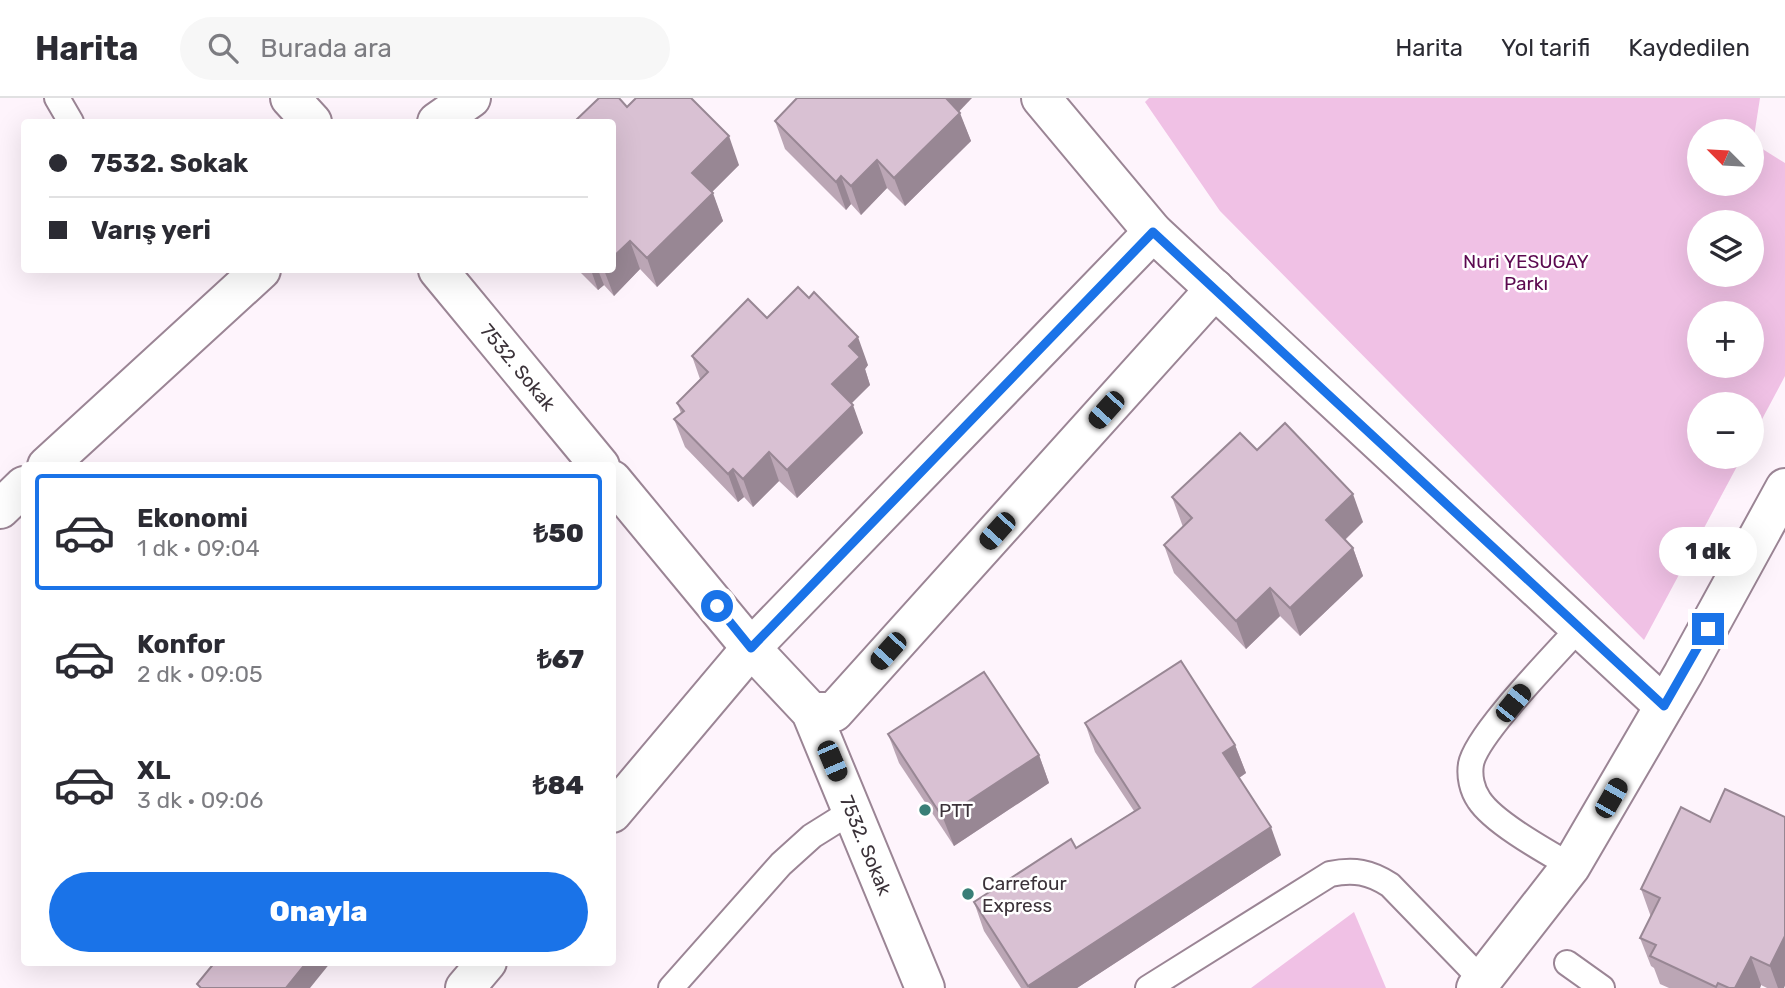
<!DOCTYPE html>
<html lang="tr">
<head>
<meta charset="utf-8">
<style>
	:root { --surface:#fff; --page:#f7f7f7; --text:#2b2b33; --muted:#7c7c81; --line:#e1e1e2; --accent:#1a73e8 }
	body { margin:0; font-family:Rubik,sans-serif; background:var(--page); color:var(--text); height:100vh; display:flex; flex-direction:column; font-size:26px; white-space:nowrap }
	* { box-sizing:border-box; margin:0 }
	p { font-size:23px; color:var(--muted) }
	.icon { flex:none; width:38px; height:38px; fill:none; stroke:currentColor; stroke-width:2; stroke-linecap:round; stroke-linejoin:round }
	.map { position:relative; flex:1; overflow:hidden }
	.sheet { position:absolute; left:21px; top:364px; width:595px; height:504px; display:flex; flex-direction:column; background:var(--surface); border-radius:7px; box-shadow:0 7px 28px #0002 }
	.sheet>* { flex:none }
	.guide { position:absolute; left:21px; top:21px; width:595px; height:154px; border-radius:7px; box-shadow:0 7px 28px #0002; display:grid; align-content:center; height:154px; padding:0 28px; background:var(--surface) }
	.needle { width:46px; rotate:294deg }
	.fabs { position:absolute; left:1687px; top:21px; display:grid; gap:14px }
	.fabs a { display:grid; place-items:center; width:77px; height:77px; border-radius:50%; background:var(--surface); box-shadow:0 7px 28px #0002; font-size:35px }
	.end { position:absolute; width:32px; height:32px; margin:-16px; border:9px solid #1a73e8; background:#fff; box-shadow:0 0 0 4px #fff }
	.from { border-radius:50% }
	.bubble { position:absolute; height:49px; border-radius:24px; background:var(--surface); box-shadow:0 7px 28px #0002; font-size:23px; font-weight:800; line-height:49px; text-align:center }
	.car { position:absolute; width:21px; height:42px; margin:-21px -10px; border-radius:9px; box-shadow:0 0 5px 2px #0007; background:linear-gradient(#222 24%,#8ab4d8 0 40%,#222 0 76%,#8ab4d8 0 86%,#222 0) }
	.guide b { display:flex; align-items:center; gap:24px; height:66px; font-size:26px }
	.guide b+b { border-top:2px solid var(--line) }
	.guide i { width:18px; height:18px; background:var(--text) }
	ul { padding:12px 0 0; list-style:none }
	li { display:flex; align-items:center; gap:21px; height:116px; margin:0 14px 10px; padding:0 14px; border:4px solid transparent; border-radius:7px }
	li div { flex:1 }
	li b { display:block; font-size:26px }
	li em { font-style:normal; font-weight:800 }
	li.on { border-color:var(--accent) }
	li>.icon { width:63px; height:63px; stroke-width:1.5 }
	.button { display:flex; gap:14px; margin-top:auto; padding:14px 28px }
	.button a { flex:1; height:80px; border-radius:42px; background:var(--accent); color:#fff; font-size:28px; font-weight:800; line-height:80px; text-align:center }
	header { display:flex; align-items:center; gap:42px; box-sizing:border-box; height:98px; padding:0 35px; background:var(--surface); border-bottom:2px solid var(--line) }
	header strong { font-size:33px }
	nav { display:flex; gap:38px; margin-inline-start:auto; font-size:24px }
	.search { width:490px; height:63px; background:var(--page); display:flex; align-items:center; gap:18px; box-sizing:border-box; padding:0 24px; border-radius:38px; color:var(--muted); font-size:26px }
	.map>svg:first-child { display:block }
	.green { fill:#f0c1e5; fill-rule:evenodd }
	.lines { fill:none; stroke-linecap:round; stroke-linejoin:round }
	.lane-casing { stroke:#9b8595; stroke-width:28 }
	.street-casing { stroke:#9b8595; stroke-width:42 }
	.lane { stroke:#fff; stroke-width:24 }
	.street { stroke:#fff; stroke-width:38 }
	.wall { fill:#bba6b5 }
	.shaded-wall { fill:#988794 }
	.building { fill:#d9c1d3; stroke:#988794; stroke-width:2 }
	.route { stroke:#1a73e8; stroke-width:9 }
	.poi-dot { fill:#397f77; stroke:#fff; stroke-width:2.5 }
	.labels { text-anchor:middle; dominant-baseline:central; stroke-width:5; stroke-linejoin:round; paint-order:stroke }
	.park-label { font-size:19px; fill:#5c0950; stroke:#fff }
	.street-label { font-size:19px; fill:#3b3239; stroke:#fff }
	.poi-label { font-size:19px; fill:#3b3239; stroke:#fff; text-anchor:start }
</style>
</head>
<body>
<header>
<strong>Harita</strong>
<div class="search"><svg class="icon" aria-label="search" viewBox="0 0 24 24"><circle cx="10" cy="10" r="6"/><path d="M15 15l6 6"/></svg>Burada ara</div>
<nav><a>Harita</a><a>Yol tarifi</a><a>Kaydedilen</a></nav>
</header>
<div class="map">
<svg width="1785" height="890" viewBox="0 0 1785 890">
	<rect width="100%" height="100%" fill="#fef4fc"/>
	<g class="green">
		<path d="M1149,0h611l-7,45 32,20v213l-33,62v-34h-53v53h43l-98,183 -424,-429 -75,-109zM1699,33h53v53h-53zM1699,124h53v53h-53zM1699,215h53v53h-53z"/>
		<polygon points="1354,814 1386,890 1251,890"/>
	</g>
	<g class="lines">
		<g class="lane-casing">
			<g id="lane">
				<polyline points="57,0 71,24"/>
				<path d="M1571,768c-24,-14 -77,-43 -92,-66 -7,-10 -10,-24 -8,-36 5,-29 84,-109 107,-135"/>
				<polyline points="1567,865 1602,890"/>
				<polyline points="671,890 781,766 812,738 852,713"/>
				<path d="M1148,890l182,-114c24,-5 40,-2 60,11l92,95"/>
			</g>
		</g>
		<g class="street-casing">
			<g id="street">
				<polyline points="290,0 312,24"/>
				<polyline points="1041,0 1153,134 1664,608"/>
				<polyline points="437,24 471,0"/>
				<path id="s1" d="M438,172l162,196"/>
				<polyline points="47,368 261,172"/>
				<path id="s2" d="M612,382l139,168 60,64 114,276"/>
				<polyline points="0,411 24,388"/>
				<polyline points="811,614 834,614 1215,191"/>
				<polyline points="612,715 751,550 1153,134"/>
				<polyline points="465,890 487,864"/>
				<polyline points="1476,890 1571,768 1683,576 1785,390"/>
			</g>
		</g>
		<use href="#lane" class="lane"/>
		<use href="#street" class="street"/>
	</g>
	<g class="wall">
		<polygon points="627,9 739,67 712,94 723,123 657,189 640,171 614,198 604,187 598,192 578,172 612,172"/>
		<polygon points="959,14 971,43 905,108 887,90 861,117 851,106 846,112 785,51 775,23"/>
		<polygon points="767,220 868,267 865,271 870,287 851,305 863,335 797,400 779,383 753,409 744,399 738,404 685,349 674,321 681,315 677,305 700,281 692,258"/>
		<polygon points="1257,352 1363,424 1345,442 1353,450 1363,478 1300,538 1280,518 1246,551 1174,475 1164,447 1183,429 1172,399"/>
		<polygon points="1085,625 1235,647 1246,675 1239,680 1281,757 1077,890 1021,890 984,833 974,804 1076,750 1134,713 1095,654"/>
		<polygon points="888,636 1039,657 1049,685 954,748 899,665"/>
		<polygon points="1785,719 1785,887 1784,890 1767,890 1761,887 1760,890 1669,890 1660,886 1654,870 1651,868 1640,840 1651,819 1641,791"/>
	</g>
	<g class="shaded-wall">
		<polygon points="942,0 972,0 950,23"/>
		<polygon points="960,15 971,43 905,108 894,80"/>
		<polygon points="729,38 739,67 703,103 692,75"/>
		<polygon points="877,62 887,90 861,117 851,88"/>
		<polygon points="841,78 851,106 846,112 836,84"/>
		<polygon points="713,95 723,123 657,189 647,160"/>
		<polygon points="630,143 640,171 614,198 604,172 612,172 612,160"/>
		<polygon points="591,172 598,172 604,187 598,192"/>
		<polygon points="858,239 868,267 865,271 870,287 843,314 832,286 849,248"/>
		<polygon points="853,307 863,335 797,400 787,372"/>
		<polygon points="769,354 779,383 753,409 743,381"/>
		<polygon points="733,371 744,399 738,404 728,376"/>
		<polygon points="1353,396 1363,424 1336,450 1326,422"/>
		<polygon points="1353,450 1363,478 1300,538 1290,510"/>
		<polygon points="1270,490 1280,518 1246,551 1236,523"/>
		<polygon points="1235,647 1246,675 1233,684 1223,655"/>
		<polygon points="1039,657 1049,685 954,748 943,720"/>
		<polygon points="1271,729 1281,757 1077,890 1029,890 1028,888"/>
		<polygon points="1785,838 1785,887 1784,890 1778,890 1770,868"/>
		<polygon points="1751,859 1761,887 1760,890 1735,890"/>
		<polygon points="307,864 331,864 310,890 286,890"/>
	</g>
	<g class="building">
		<polygon points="599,0 619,0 627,9 636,0 691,0 729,38 692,75 713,95 647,160 630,143 612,160 612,24 574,24"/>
		<polygon points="797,0 946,0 960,15 894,80 877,62 851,88 841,78 836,84 775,23"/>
		<polygon points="798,189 809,200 814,194 858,239 849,248 860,259 832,286 853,307 787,372 769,354 743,381 733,371 728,376 674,321 684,313 677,305 708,274 692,258 748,201 767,220"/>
		<polygon points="1285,325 1353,396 1326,422 1353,450 1290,510 1270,490 1236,523 1164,447 1192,420 1172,399 1240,335 1257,352"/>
		<polygon points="1181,563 1235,647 1223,655 1271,729 1028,888 974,804 1071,741 1076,750 1140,710 1085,625"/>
		<polygon points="984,574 1039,657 943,720 888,636"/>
		<polygon points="1725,691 1785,719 1785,838 1770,868 1751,859 1735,890 1729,890 1718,885 1716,889 1650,858 1656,847 1640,840 1660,800 1641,791 1681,709 1710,724"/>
		<polygon points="215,864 307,864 286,890 201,890 197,886"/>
	</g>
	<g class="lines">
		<polyline class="route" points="717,508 751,550 1153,134 1664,608 1708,531"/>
	</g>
	<g class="poi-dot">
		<circle cx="925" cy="712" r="7"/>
		<circle cx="968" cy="796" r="7"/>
	</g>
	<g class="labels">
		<g class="park-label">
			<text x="1526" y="163">Nuri YESUGAY<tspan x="1526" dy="22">Parkı</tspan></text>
		</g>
		<g class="street-label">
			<text stroke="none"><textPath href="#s1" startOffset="126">7532. Sokak</textPath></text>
			<text stroke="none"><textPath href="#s2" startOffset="450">7532. Sokak</textPath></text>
		</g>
		<g class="poi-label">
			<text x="939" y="712">PTT</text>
			<text x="982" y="785">Carrefour<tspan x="982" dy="22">Express</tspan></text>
		</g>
	</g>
</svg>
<div class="fabs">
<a><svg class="needle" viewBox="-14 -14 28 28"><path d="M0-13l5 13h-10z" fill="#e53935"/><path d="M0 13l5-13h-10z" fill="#7c7c81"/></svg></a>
<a><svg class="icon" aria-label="layers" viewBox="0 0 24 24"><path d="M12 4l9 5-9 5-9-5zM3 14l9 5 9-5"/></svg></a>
<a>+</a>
<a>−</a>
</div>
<i class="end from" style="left:717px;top:508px"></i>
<i class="end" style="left:1708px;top:531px"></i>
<div class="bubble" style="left:1659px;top:429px;width:98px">1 dk</div>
<i class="car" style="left:1106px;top:312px;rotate:222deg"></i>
<i class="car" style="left:997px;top:433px;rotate:222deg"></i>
<i class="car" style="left:888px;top:553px;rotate:222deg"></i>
<i class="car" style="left:1513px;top:605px;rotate:39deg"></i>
<i class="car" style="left:832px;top:663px;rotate:157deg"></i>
<i class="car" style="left:1611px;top:700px;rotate:30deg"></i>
<div class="guide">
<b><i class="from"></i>7532. Sokak</b>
<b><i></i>Varış yeri</b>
</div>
<section class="sheet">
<ul>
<li class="on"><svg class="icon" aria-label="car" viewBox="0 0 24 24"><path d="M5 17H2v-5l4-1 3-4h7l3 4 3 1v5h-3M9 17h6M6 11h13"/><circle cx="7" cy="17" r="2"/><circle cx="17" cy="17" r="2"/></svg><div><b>Ekonomi</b><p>1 dk · 09:04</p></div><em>₺50</em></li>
<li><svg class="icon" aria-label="car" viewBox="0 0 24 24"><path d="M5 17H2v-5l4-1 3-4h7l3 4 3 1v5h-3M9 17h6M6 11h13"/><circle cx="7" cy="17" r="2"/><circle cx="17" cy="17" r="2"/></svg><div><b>Konfor</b><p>2 dk · 09:05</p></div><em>₺67</em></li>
<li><svg class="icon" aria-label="car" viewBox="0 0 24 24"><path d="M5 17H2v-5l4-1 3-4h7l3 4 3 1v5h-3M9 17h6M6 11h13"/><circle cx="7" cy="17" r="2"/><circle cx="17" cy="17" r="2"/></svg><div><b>XL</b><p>3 dk · 09:06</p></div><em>₺84</em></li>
</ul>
<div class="button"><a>Onayla</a></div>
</section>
</div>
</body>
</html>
